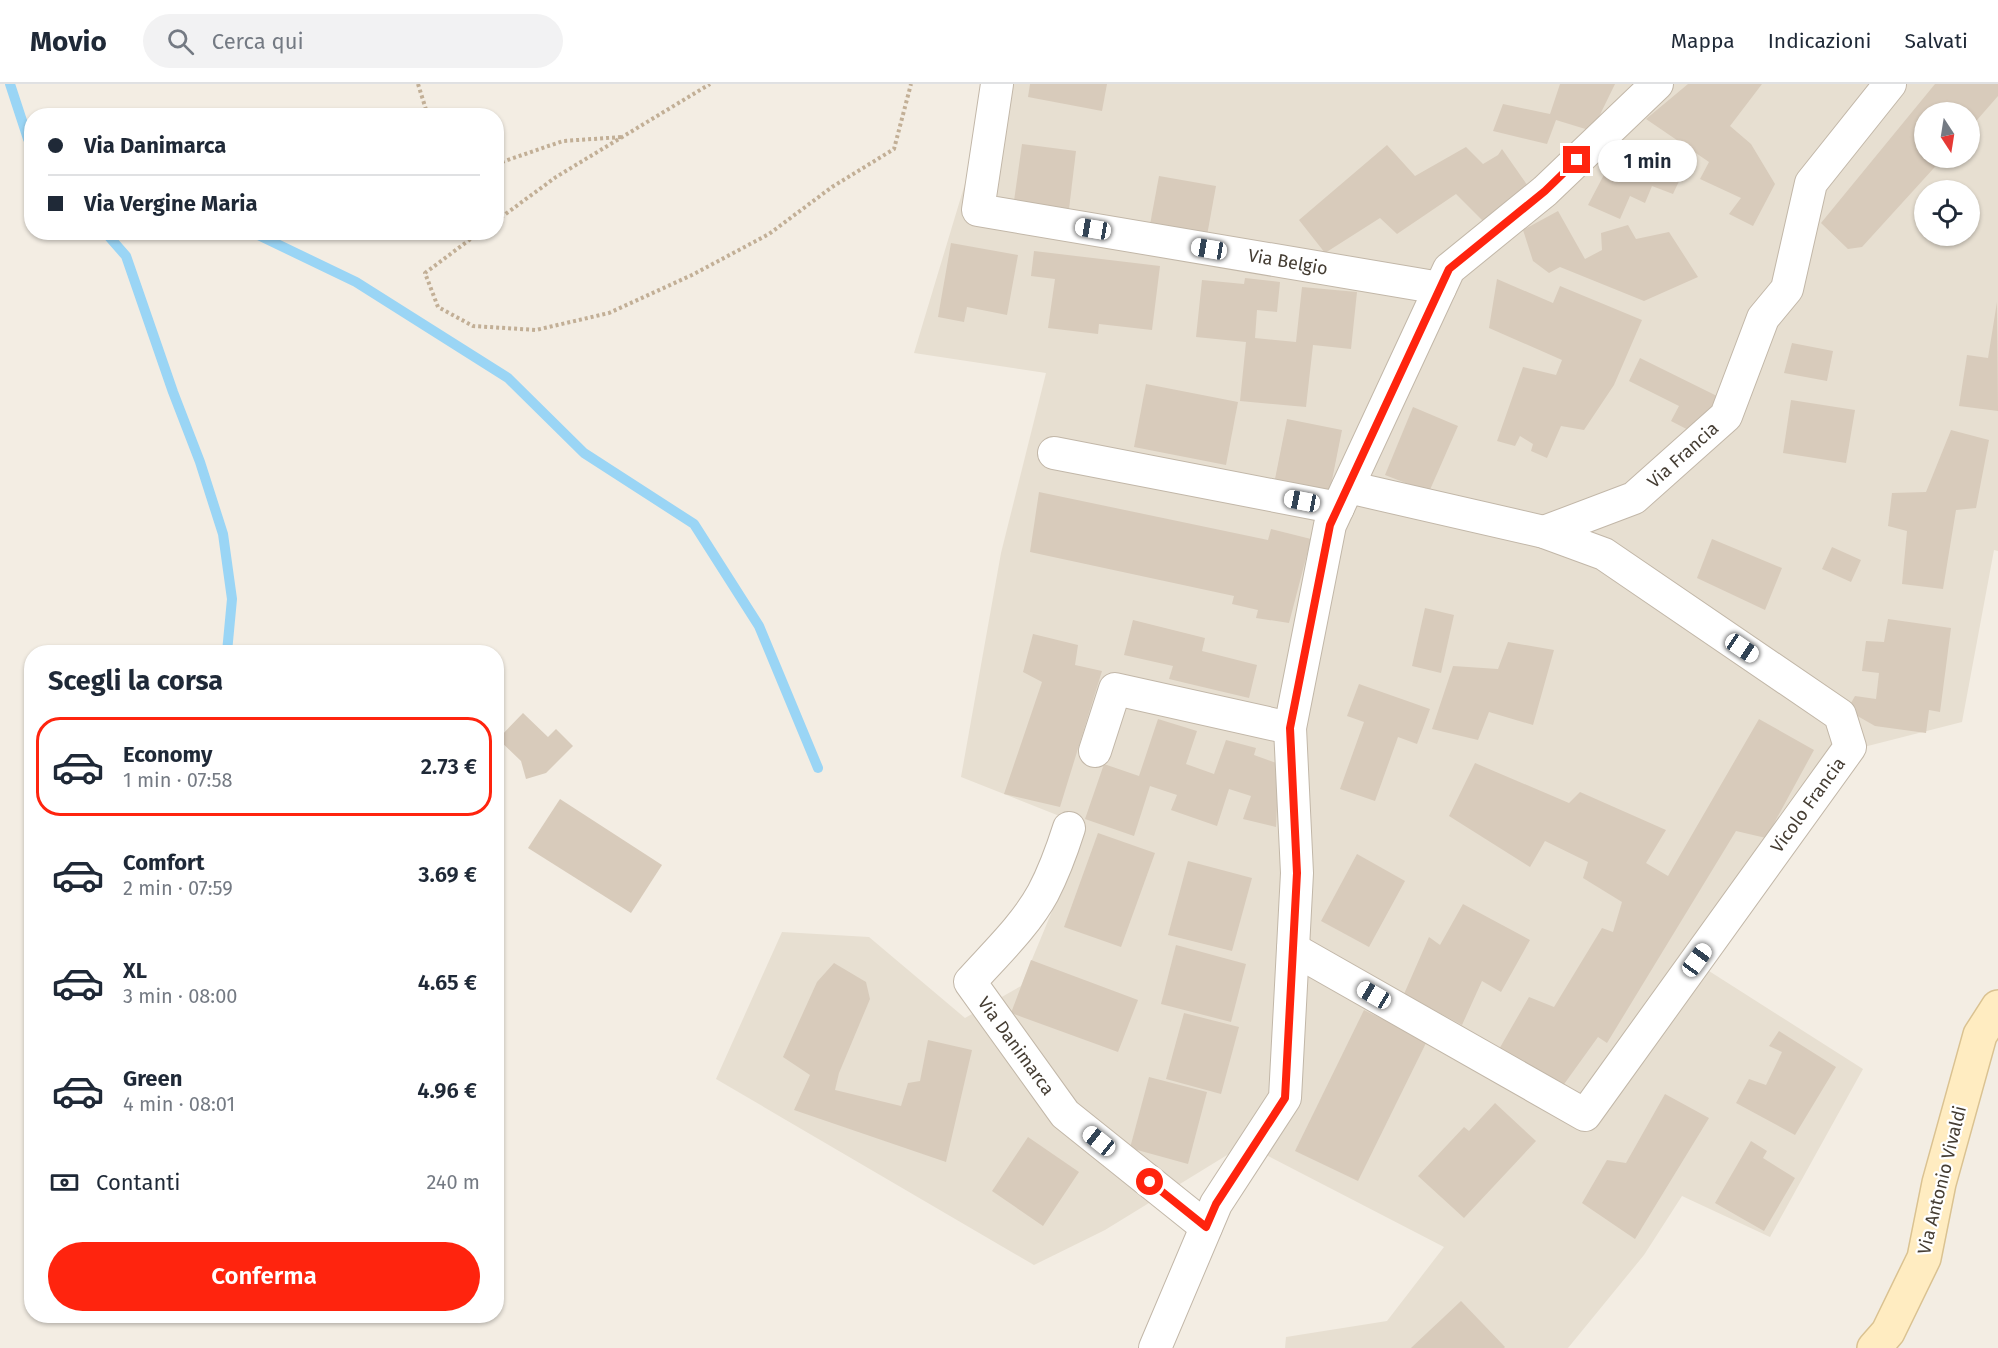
<!DOCTYPE html>
<html lang="it">
<head>
<meta charset="utf-8">
<style>
	:root { --surface:#fff; --page:#f2f2f3; --text:#1f2937; --muted:#747a83; --line:#e0e1e3; --accent:#ff240e }
	body { margin:0; font-family:"Fira Sans",sans-serif; background:var(--page); color:var(--text); height:100vh; display:flex; flex-direction:column; font-size:22px; white-space:nowrap }
	* { box-sizing:border-box; margin:0 }
	p { font-size:20px; color:var(--muted) }
	.icon { flex:none; width:33px; height:33px; fill:none; stroke:currentColor; stroke-width:2; stroke-linecap:round; stroke-linejoin:round }
	.map { position:relative; flex:1; overflow:hidden }
	.side { position:absolute; left:24px; top:561px; width:480px; height:678px; display:flex; flex-direction:column; background:var(--surface); border-radius:24px; box-shadow:0 2px 4px #0004 }
	.side>* { flex:none }
	.guide { position:absolute; left:24px; top:24px; width:480px; height:132px; border-radius:24px; box-shadow:0 2px 4px #0004; display:grid; align-content:center; height:132px; padding:0 24px; background:var(--surface) }
	.needle { width:39px; rotate:168deg }
	.controls { position:absolute; left:1914px; top:18px; display:grid; gap:12px }
	.controls a { display:grid; place-items:center; width:66px; height:66px; border-radius:50%; background:var(--surface); box-shadow:0 2px 4px #0004; font-size:30px }
	.end { position:absolute; width:27px; height:27px; margin:-14px; border:8px solid #ff240e; background:#fff; box-shadow:0 0 0 3px #fff }
	.from { border-radius:50% }
	.bubble { position:absolute; height:42px; border-radius:21px; background:var(--surface); box-shadow:0 2px 4px #0004; font-size:20px; font-weight:600; line-height:42px; text-align:center }
	.car { position:absolute; width:18px; height:36px; margin:-18px -9px; border-radius:8px; box-shadow:0 0 4px 2px #0007; background:linear-gradient(#fff 24%,#345 0 40%,#fff 0 76%,#345 0 86%,#fff 0) }
	.guide b { display:flex; align-items:center; gap:21px; height:57px; font-size:22px }
	.guide b+b { border-top:2px solid var(--line) }
	.guide i { width:15px; height:15px; background:var(--text) }
	ul { padding:0; list-style:none }
	li { display:flex; align-items:center; gap:18px; height:99px; margin:0 12px 9px; padding:0 12px; border:3px solid transparent; border-radius:24px }
	li div { flex:1 }
	li b { display:block; font-size:22px }
	li em { font-style:normal; font-weight:600 }
	li.on { border-color:var(--accent) }
	li>.icon { width:54px; height:54px; stroke-width:1.5 }
	h2 { padding:0 24px; font-size:27px; line-height:72px }
	.pay { display:flex; align-items:center; gap:15px; height:66px; padding:0 24px; font-size:22px }
	.pay p { margin-inline-start:auto }
	.button { display:flex; gap:12px; margin-top:auto; padding:12px 24px }
	.button a { flex:1; height:69px; border-radius:36px; background:var(--accent); color:#fff; font-size:24px; font-weight:600; line-height:69px; text-align:center }
	header { display:flex; align-items:center; gap:36px; box-sizing:border-box; height:84px; padding:0 30px; background:var(--surface); border-bottom:2px solid var(--line) }
	header strong { font-size:28px }
	nav { display:flex; gap:33px; margin-inline-start:auto; font-size:21px }
	.search { width:420px; height:54px; background:var(--page); display:flex; align-items:center; gap:15px; box-sizing:border-box; padding:0 21px; border-radius:33px; color:var(--muted); font-size:22px }
	.map>svg:first-child { display:block }
	.residential { fill:#e7dfd1; fill-rule:evenodd }
	.lines { fill:none; stroke-linecap:round; stroke-linejoin:round }
	.stream { stroke:#9ad5f5; stroke-width:10 }
	.building { fill:#d8cbbb }
	.street-casing { stroke:#c2b7a8; stroke-width:34 }
	.secondary-casing { stroke:#dac291; stroke-width:36 }
	.path { stroke:#c2af96; stroke-width:4; stroke-dasharray:3 3; stroke-linecap:butt }
	.street { stroke:#fff; stroke-width:32 }
	.secondary { stroke:#ffecc1; stroke-width:33 }
	.route { stroke:#ff240e; stroke-width:8 }
	.labels { text-anchor:middle; dominant-baseline:central; stroke-width:4.5; stroke-linejoin:round; paint-order:stroke }
	.street-label { font-size:18px; fill:#453d33; stroke:#fff }
</style>
</head>
<body>
<header>
<strong>Movio</strong>
<div class="search"><svg class="icon" aria-label="search" viewBox="0 0 24 24"><circle cx="10" cy="10" r="6"/><path d="M15 15l6 6"/></svg>Cerca qui</div>
<nav><a>Mappa</a><a>Indicazioni</a><a>Salvati</a></nav>
</header>
<div class="map">
<svg width="1998" height="1264" viewBox="0 0 1998 1264">
	<rect width="100%" height="100%" fill="#f3ede3"/>
	<path class="residential" d="M995,0h1003v467l-4,-1 -32,172 -114,29 -150,213 165,105 -93,168 -88,-41 -38,59 -76,93h-283l1,-11 101,-16 57,-74 -199,-103 -140,86 -71,35 -318,-186 66,-147 87,5 96,81 56,-32 39,-94 2,-75 -101,-40 40,-224 45,-180 -132,-20zM1924,28h46v46h-46zM1924,106h46v46h-46z"/>
	<g class="lines">
		<g class="stream">
			<polyline points="10,0 28,55 32,60"/>
			<polyline points="105,148 126,172 173,308 200,378 223,450 232,515 227,568"/>
			<polyline points="252,148 356,198 508,294 584,369 694,440 759,542 818,684"/>
		</g>
	</g>
	<g class="building">
		<polygon points="1030,0 1107,0 1102,27 1028,13"/>
		<polygon points="1560,0 1615,0 1592,47 1556,36 1547,60 1493,47 1503,20 1550,30"/>
		<polygon points="1688,0 1762,0 1730,42 1751,60 1775,100 1753,142 1729,130 1741,114 1700,95 1709,78 1646,35"/>
		<polygon points="1935,0 1998,0 1998,12 1970,44 1970,28 1924,28 1924,74 1943,74 1862,163 1848,165 1821,139"/>
		<polygon points="1022,60 1076,67 1069,125 1014,117"/>
		<polygon points="1387,61 1415,92 1466,63 1483,80 1498,71 1502,65 1530,105 1486,140 1456,110 1397,150 1380,134 1325,169 1299,136"/>
		<polygon points="1617,66 1681,93 1673,110 1652,102 1645,119 1630,112 1620,135 1588,121"/>
		<polygon points="1159,92 1216,102 1206,157 1149,146"/>
		<polygon points="1558,127 1585,175 1602,166 1601,149 1628,141 1636,155 1669,148 1698,193 1644,217 1560,183 1549,189 1533,177 1523,146"/>
		<polygon points="951,159 1018,171 1007,231 967,223 964,238 938,233"/>
		<polygon points="1034,167 1160,182 1152,246 1099,240 1098,250 1048,244 1055,195 1031,192"/>
		<polygon points="1245,194 1280,198 1277,228 1257,226 1255,254 1296,258 1302,203 1357,208 1351,265 1313,261 1306,323 1240,317 1246,258 1196,253 1202,196 1244,200"/>
		<polygon points="1497,195 1553,219 1560,202 1642,236 1614,301 1584,346 1561,342 1547,374 1531,367 1533,360 1520,352 1515,362 1497,357 1523,283 1556,291 1562,276 1489,244"/>
		<polygon points="1997,218 1998,327 1959,322 1967,271 1988,274"/>
		<polygon points="1792,259 1833,267 1827,297 1784,289"/>
		<polygon points="1640,274 1717,312 1698,351 1671,337 1679,322 1629,297"/>
		<polygon points="1146,300 1238,318 1226,381 1134,363"/>
		<polygon points="1791,316 1855,326 1846,379 1783,369"/>
		<polygon points="1413,323 1458,342 1429,408 1385,391"/>
		<polygon points="1287,335 1342,346 1330,406 1275,395"/>
		<polygon points="1951,346 1989,356 1976,424 1956,426 1943,505 1902,500 1907,447 1888,442 1892,409 1926,408"/>
		<polygon points="1039,408 1268,456 1271,445 1311,455 1289,539 1256,534 1258,526 1232,520 1234,512 1030,468"/>
		<polygon points="1712,455 1782,484 1765,526 1697,494"/>
		<polygon points="1832,463 1861,476 1851,498 1822,485"/>
		<polygon points="1425,524 1454,531 1441,589 1412,582"/>
		<polygon points="1888,535 1951,544 1940,628 1929,626 1926,649 1875,642 1847,626 1855,612 1876,615 1879,589 1862,587 1866,557 1884,558"/>
		<polygon points="1133,536 1205,554 1202,567 1257,581 1249,614 1169,595 1173,582 1124,571"/>
		<polygon points="1033,550 1078,561 1075,581 1102,587 1060,723 1004,710 1042,598 1023,588"/>
		<polygon points="1508,558 1554,566 1533,641 1489,628 1478,656 1432,645 1453,582 1498,585"/>
		<polygon points="1359,600 1430,625 1417,660 1398,653 1375,717 1340,705 1364,638 1347,632"/>
		<polygon points="523,629 548,653 556,645 573,662 546,689 526,695 521,677 498,655"/>
		<polygon points="1158,635 1197,647 1186,680 1214,690 1226,656 1256,664 1254,671 1279,680 1276,743 1243,735 1251,712 1229,705 1217,742 1171,726 1177,711 1150,702 1134,752 1085,735 1104,680 1139,692"/>
		<polygon points="1759,635 1814,666 1766,754 1736,747 1607,959 1598,953 1562,1003 1498,967 1529,913 1554,923 1602,844 1613,848 1622,818 1583,794 1588,778 1545,757 1530,783 1449,732 1475,679 1569,719 1580,708 1666,746 1646,779 1668,792"/>
		<polygon points="560,715 662,781 631,829 528,764"/>
		<polygon points="1098,749 1155,769 1121,863 1064,843"/>
		<polygon points="1357,770 1405,797 1369,863 1321,837"/>
		<polygon points="1188,777 1252,794 1232,867 1168,851"/>
		<polygon points="1463,820 1530,856 1501,908 1482,897 1462,941 1404,910 1429,853 1440,861"/>
		<polygon points="1176,861 1246,880 1231,938 1161,920"/>
		<polygon points="1031,876 1138,916 1118,968 1011,929"/>
		<polygon points="834,879 866,898 870,915 839,989 835,1006 901,1022 908,999 920,997 928,956 972,966 946,1078 794,1026 810,991 783,973 817,898"/>
		<polygon points="1364,926 1427,957 1358,1097 1295,1067"/>
		<polygon points="1184,929 1239,943 1221,1010 1166,995"/>
		<polygon points="1779,947 1836,983 1795,1051 1736,1019 1749,995 1766,1001 1782,968 1769,962"/>
		<polygon points="1149,993 1207,1008 1188,1080 1130,1064"/>
		<polygon points="1665,1010 1709,1034 1635,1155 1582,1119 1607,1076 1626,1079"/>
		<polygon points="1495,1019 1536,1057 1464,1134 1418,1092 1464,1043 1469,1047"/>
		<polygon points="1028,1053 1079,1088 1043,1142 992,1107"/>
		<polygon points="1751,1057 1767,1067 1763,1074 1795,1094 1764,1147 1715,1119"/>
		<polygon points="1461,1217 1505,1263 1504,1264 1411,1264"/>
	</g>
	<g class="lines">
		<g class="street-casing">
			<g id="street">
				<polyline points="997,0 978,126 1440,204"/>
				<polyline points="1054,369 1338,424"/>
				<polyline points="1544,448 1634,414 1726,332 1763,234 1787,205 1811,99 1890,0"/>
				<polyline points="1095,667 1115,605 1290,644"/>
				<path d="M1069,744c-7,22 -15,44 -26,65 -18,33 -48,61 -73,89l95,132 141,113"/>
				<polyline points="1293,865 1585,1031 1850,663 1840,631 1604,470 1544,448 1348,403"/>
				<polyline points="1155,1264 1216,1120 1285,1014 1297,789 1290,644 1330,441 1449,185 1545,107 1657,0"/>
			</g>
		</g>
		<g class="secondary-casing">
			<polyline id="secondary" points="1874,1264 1888,1248 1924,1174 1939,1099 1980,951 1998,923"/>
		</g>
		<g class="path">
			<polyline points="418,0 428,32"/>
			<polyline points="496,80 563,57 622,53"/>
			<polyline points="496,137 556,93 710,0"/>
			<polyline points="480,148 425,189 438,223 473,242 536,246 609,229 692,191 769,150 832,103 894,65 911,0"/>
		</g>
		<use href="#street" class="street"/>
		<use href="#secondary" class="secondary"/>
	</g>
	<g class="lines">
		<polyline class="route" points="1150,1098 1206,1143 1216,1120 1285,1014 1297,789 1290,644 1330,441 1449,185 1545,107 1577,76"/>
	</g>
	<g class="labels">
		<g class="street-label">
			<text transform="translate(1288 178) rotate(10)">Via Belgio</text>
			<text transform="translate(1683 371) rotate(-42)">Via Francia</text>
			<text transform="translate(1808 721) rotate(-54)">Vicolo Francia</text>
			<text transform="translate(1016 962) rotate(54)">Via Danimarca</text>
			<text transform="translate(1942 1096) rotate(-76)">Via Antonio Vivaldi</text>
		</g>
	</g>
</svg>
<div class="controls">
<a><svg class="needle" viewBox="-14 -14 28 28"><path d="M0-13l5 13h-10z" fill="#e53935"/><path d="M0 13l5-13h-10z" fill="#747a83"/></svg></a>
<a><svg class="icon" aria-label="locate" viewBox="0 0 24 24"><circle cx="12" cy="12" r="6"/><path d="M12 2v4M12 18v4M2 12h4M18 12h4"/></svg></a>
</div>
<i class="end from" style="left:1150px;top:1098px"></i>
<i class="end" style="left:1577px;top:76px"></i>
<div class="bubble" style="left:1598px;top:56px;width:99px">1 min</div>
<i class="car" style="left:1093px;top:145px;rotate:280deg"></i>
<i class="car" style="left:1209px;top:165px;rotate:280deg"></i>
<i class="car" style="left:1302px;top:417px;rotate:281deg"></i>
<i class="car" style="left:1742px;top:564px;rotate:124deg"></i>
<i class="car" style="left:1697px;top:876px;rotate:36deg"></i>
<i class="car" style="left:1374px;top:911px;rotate:300deg"></i>
<i class="car" style="left:1099px;top:1057px;rotate:309deg"></i>
<div class="guide">
<b><i class="from"></i>Via Danimarca</b>
<b><i></i>Via Vergine Maria</b>
</div>
<section class="side">
<h2>Scegli la corsa</h2>
<ul>
<li class="on"><svg class="icon" aria-label="car" viewBox="0 0 24 24"><path d="M5 17H2v-5l4-1 3-4h7l3 4 3 1v5h-3M9 17h6M6 11h13"/><circle cx="7" cy="17" r="2"/><circle cx="17" cy="17" r="2"/></svg><div><b>Economy</b><p>1 min · 07:58</p></div><em>2.73 €</em></li>
<li><svg class="icon" aria-label="car" viewBox="0 0 24 24"><path d="M5 17H2v-5l4-1 3-4h7l3 4 3 1v5h-3M9 17h6M6 11h13"/><circle cx="7" cy="17" r="2"/><circle cx="17" cy="17" r="2"/></svg><div><b>Comfort</b><p>2 min · 07:59</p></div><em>3.69 €</em></li>
<li><svg class="icon" aria-label="car" viewBox="0 0 24 24"><path d="M5 17H2v-5l4-1 3-4h7l3 4 3 1v5h-3M9 17h6M6 11h13"/><circle cx="7" cy="17" r="2"/><circle cx="17" cy="17" r="2"/></svg><div><b>XL</b><p>3 min · 08:00</p></div><em>4.65 €</em></li>
<li><svg class="icon" aria-label="car" viewBox="0 0 24 24"><path d="M5 17H2v-5l4-1 3-4h7l3 4 3 1v5h-3M9 17h6M6 11h13"/><circle cx="7" cy="17" r="2"/><circle cx="17" cy="17" r="2"/></svg><div><b>Green</b><p>4 min · 08:01</p></div><em>4.96 €</em></li>
</ul>
<div class="pay"><svg class="icon" aria-label="cash" viewBox="0 0 24 24"><path d="M3 7h18v10H3z"/><circle cx="12" cy="12" r="2"/></svg>Contanti<p>240 m</p></div>
<div class="button"><a>Conferma</a></div>
</section>
</div>
</body>
</html>
